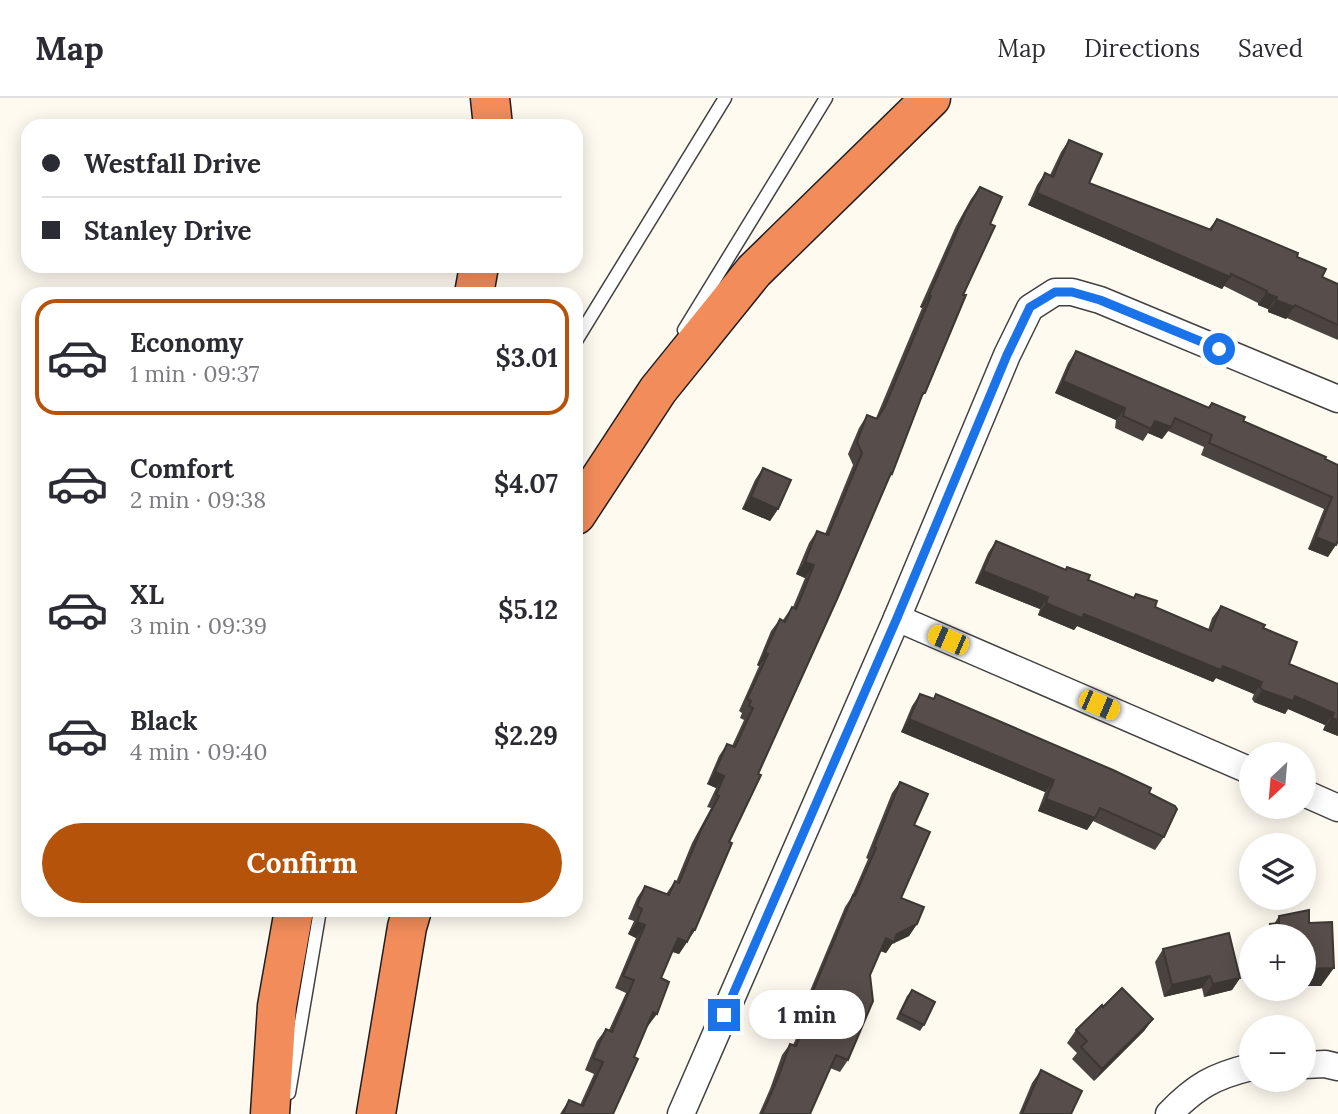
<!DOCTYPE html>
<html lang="en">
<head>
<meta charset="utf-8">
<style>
	:root { --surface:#fff; --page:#f7f7f7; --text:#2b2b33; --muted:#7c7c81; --line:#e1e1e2; --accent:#b45309 }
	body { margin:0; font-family:Lora,serif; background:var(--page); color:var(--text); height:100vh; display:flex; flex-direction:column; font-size:26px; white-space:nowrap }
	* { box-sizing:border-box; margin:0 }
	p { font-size:23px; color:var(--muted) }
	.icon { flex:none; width:38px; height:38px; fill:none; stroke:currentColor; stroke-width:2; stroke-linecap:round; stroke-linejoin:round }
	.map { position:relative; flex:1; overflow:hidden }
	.drawer { position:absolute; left:21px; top:189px; width:562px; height:630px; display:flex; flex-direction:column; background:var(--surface); border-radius:21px; box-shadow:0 4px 18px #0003 }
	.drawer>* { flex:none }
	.banner { position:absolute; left:21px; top:21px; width:562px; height:154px; border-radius:21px; box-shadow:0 4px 18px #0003; display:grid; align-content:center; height:154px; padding:0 21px; background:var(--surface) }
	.needle { width:46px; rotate:206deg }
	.fabs { position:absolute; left:1239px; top:644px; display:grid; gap:14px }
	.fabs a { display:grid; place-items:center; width:77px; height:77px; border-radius:50%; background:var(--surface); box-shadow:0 4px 18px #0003; font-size:35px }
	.end { position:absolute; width:32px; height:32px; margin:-16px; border:9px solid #1a73e8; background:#fff; box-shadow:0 0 0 4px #fff }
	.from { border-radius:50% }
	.bubble { position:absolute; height:49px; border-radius:24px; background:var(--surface); box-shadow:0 4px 18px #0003; font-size:23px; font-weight:700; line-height:49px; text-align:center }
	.car { position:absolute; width:21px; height:42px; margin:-21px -10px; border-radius:9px; box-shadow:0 0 5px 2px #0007; background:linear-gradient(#f5c518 24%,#345 0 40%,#f5c518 0 76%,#345 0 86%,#f5c518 0) }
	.banner b { display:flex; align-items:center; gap:24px; height:66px; font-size:26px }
	.banner b+b { border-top:2px solid var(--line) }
	.banner i { width:18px; height:18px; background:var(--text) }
	ul { padding:12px 0 0; list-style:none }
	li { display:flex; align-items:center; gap:21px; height:116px; margin:0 14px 10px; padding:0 7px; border:4px solid transparent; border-radius:21px }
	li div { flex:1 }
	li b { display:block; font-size:26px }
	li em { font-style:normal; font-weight:700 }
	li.on { border-color:var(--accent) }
	li>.icon { width:63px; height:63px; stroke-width:1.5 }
	.cta { display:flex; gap:14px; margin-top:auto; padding:14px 21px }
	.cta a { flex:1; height:80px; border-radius:42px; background:var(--accent); color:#fff; font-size:28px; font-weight:700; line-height:80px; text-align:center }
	header { display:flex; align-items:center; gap:42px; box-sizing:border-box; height:98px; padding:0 35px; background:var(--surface); border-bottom:2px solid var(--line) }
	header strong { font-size:33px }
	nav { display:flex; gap:38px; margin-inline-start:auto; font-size:24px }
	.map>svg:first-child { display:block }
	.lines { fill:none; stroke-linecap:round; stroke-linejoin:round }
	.lane-casing { stroke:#414141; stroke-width:15 }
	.street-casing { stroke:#414141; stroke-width:29 }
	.highway-casing { stroke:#1f1f1f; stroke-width:41 }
	.lane { stroke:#fff; stroke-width:12 }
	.street { stroke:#fff; stroke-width:26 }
	.highway { stroke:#f28c5b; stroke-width:38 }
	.wall { fill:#4b4340 }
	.shaded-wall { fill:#3d3734 }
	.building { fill:#574e4b; stroke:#3d3734; stroke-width:2 }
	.route { stroke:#1a73e8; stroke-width:9 }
</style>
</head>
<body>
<header>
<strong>Map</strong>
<nav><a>Map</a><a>Directions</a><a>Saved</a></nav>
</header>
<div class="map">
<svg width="1338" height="1016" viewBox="0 0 1338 1016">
	<rect width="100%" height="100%" fill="#fffaf0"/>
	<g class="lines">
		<g class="lane-casing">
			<g id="lane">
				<polyline points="684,232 826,0"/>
				<polyline points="576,243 725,0"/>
				<polyline points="289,995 320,812"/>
			</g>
		</g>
		<g class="street-casing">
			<g id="street">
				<polyline points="897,520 1251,673"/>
				<polyline points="1304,695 1338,710"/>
				<polyline points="1304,967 1325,966 1338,969"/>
				<polyline points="681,1016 897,520 1007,257 1030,210 1055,194 1072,194 1100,202 1338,301"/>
				<path d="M1169,1016c27,-28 45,-38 82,-47"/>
			</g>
		</g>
		<g class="highway-casing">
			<g id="highway">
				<polyline points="490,0 493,28"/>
				<polyline points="474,196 479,168"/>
				<polyline points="576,417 658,292 754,173 931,0"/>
				<polyline points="270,1016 277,908 294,812"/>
				<polyline points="376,1016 407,829 412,812"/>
			</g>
		</g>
		<use href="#lane" class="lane"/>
		<use href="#street" class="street"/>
		<use href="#highway" class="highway"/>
	</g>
	<g class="wall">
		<polygon points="1069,42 1089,85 1209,131 1217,121 1297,159 1322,179 1338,186 1338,242 1287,220 1286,221 1268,214 1268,211 1258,207 1258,205 1224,188 1222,191 1028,107 1037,87 1045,75 1050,77 1061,54"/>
		<polygon points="980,89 990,126 925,295 920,301 892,376 887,383 758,676 729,744 695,832 679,856 672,854 661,880 648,928 647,927 634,959 613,1016 560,1016 569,1002 580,1007 594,976 585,972 597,943 606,931 609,932 626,895 615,890 636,840 628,836 634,823 628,821 637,800 645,788 666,796 675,783 676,784 692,745 711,710 707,709 716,690 707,686 719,658 727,646 732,648 744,622 740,620 742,615 739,613 759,568 757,567 771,533 780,521 783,522 792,509 793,509 805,480 796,476 809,445 817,433 825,436 853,367 848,356 859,330 867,317 876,320 922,210 920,209 956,128 971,101"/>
		<polygon points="1076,253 1208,309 1212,305 1243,323 1338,367 1328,459 1308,451 1324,411 1201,357 1204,349 1168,333 1162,341 1148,335 1143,343 1115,330 1116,322 1055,295 1068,265"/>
		<polygon points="763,370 778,411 770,423 742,411 755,382"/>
		<polygon points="996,443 1134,500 1136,496 1155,509 1208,532 1212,520 1221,508 1263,530 1289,566 1338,586 1338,638 1323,632 1325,627 1288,611 1285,616 1254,604 1252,601 1254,596 1216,580 1213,584 1077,528 1074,532 1038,517 1040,511 975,485 988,455"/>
		<polygon points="920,596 933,601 936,596 1149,695 1164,739 1155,752 1093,723 1087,732 1038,713 1045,694 901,634 912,608"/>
		<polygon points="900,684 914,727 901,800 917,826 909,838 892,846 886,855 880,853 870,877 848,962 840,974 830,970 810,1016 759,1016 770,991 782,957 790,946 793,947 808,914 802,912 845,809 851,800 868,761 866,760 892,695"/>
		<polygon points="1279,818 1309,825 1321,888 1304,888 1304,838 1261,838 1270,826 1274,826"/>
		<polygon points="1163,851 1240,880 1232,892 1204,899 1202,890 1164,899 1155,864"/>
		<polygon points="912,892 924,927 920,933 896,921 907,898"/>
		<polygon points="1103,909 1153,921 1144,933 1094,983 1072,961 1077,955 1067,945 1076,932"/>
		<polygon points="1041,972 1071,1016 1019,1016 1032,985"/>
	</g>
	<g class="shaded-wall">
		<polygon points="1037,95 1230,179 1222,191 1028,107"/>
		<polygon points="1266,195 1277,199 1268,211 1258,207"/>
		<polygon points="929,197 931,198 922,210 920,209"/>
		<polygon points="1276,202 1294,209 1286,221 1268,214"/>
		<polygon points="1063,283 1125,310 1116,322 1055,295"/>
		<polygon points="1155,323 1171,329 1162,341 1148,335"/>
		<polygon points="751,399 778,411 770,423 742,411"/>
		<polygon points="1316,439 1336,447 1328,459 1308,451"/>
		<polygon points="805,464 814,467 805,480 796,476"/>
		<polygon points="983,473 1048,499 1040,511 975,485"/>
		<polygon points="1046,505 1084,516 1223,568 1262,584 1254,596 1216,580 1213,584 1077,528 1074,532 1038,517"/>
		<polygon points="765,554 768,556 759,568 757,567"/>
		<polygon points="1262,592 1295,598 1334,615 1325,627 1288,611 1285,616 1254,604"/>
		<polygon points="1332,620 1338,622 1338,638 1323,632"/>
		<polygon points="909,621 1054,682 1045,694 901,634"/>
		<polygon points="715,674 724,678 716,690 707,686"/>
		<polygon points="1046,701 1095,720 1087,732 1038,713"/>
		<polygon points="637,824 645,827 636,840 628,836"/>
		<polygon points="917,826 909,838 892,846 886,855 878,852 886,840"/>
		<polygon points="693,831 695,832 679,856 669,852 678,840"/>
		<polygon points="1334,870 1321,888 1304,888 1304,871"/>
		<polygon points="1210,878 1202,890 1164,899 1172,887"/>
		<polygon points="1240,880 1232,892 1204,899 1213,886"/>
		<polygon points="810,900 816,902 808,914 802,912"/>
		<polygon points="653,914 657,916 648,928 644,926"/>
		<polygon points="1153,921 1144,933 1094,983 1102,971"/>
	</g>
	<g class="building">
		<polygon points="1069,42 1102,56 1089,85 1211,132 1217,121 1298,155 1297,159 1326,171 1322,179 1338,186 1338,227 1295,207 1294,209 1276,202 1277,199 1266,195 1267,193 1231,176 1230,179 1037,95 1045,75 1053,79"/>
		<polygon points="980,89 1002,99 990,126 995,128 963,197 966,197 925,295 923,295 892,376 891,375 838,499 758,676 761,677 729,744 732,745 695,832 693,831 687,844 678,840 661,880 669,884 657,916 653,914 634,959 638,961 613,1016 563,1016 569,1002 583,1008 603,964 593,960 606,931 612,934 634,882 623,878 645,827 637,824 642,811 637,808 645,788 669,797 675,783 679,785 701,732 719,698 716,697 724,678 715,674 727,646 735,649 753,610 749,608 751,603 747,601 768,556 765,554 780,521 785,524 792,509 796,511 814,467 805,464 817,433 828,437 862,355 857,344 867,317 877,321 885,308 931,198 929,197 965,115"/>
		<polygon points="1076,253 1209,310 1212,305 1245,319 1243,323 1326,359 1325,361 1338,367 1338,443 1336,447 1316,439 1332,399 1209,345 1212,337 1175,320 1171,329 1155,323 1151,331 1123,318 1125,310 1063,283"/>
		<polygon points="763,370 791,382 778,411 751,399"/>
		<polygon points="996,443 1066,472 1067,469 1090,477 1088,482 1134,500 1136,496 1157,503 1155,509 1211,533 1221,508 1265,527 1263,530 1297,544 1289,566 1338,586 1338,622 1332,620 1334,615 1295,598 1293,603 1262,592 1260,589 1262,584 1223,568 1221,572 1084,516 1082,520 1046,505 1048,499 983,473"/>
		<polygon points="920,596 934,601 936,596 1113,672 1151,690 1149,695 1175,708 1177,711 1164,739 1100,710 1095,720 1046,701 1054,682 909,621"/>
		<polygon points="900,684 928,696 914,727 930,734 901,800 924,809 917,826 897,836 894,844 886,840 870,877 873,903 848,962 836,957 810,1016 762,1016 778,980 790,946 796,948 816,902 810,900 853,797 855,798 876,750 874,749"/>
		<polygon points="1309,812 1309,825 1332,824 1334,870 1304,871 1304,838 1270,838 1270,826 1279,825 1279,818"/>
		<polygon points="1229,835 1240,880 1213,886 1210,878 1172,887 1163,851"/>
		<polygon points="1122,890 1153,921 1102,971 1081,949 1087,943 1076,932 1102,907 1103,909"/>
		<polygon points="912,892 935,904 924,927 900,915"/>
		<polygon points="1041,972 1082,993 1071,1016 1022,1016"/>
	</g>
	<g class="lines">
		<polyline class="route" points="724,917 897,520 1007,257 1030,209 1055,194 1072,194 1100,202 1219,251"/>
	</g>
</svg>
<div class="fabs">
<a><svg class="needle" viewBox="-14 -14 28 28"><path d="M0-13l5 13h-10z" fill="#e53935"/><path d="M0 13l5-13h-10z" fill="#7c7c81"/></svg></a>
<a><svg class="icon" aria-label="layers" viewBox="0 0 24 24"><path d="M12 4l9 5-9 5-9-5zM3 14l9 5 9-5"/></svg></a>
<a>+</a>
<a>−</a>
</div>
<i class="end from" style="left:1219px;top:251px"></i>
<i class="end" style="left:724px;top:917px"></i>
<div class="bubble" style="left:749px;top:892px;width:116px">1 min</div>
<i class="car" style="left:948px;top:542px;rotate:293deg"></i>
<i class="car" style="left:1099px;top:607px;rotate:113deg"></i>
<div class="banner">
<b><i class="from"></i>Westfall Drive</b>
<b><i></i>Stanley Drive</b>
</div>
<section class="drawer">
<ul>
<li class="on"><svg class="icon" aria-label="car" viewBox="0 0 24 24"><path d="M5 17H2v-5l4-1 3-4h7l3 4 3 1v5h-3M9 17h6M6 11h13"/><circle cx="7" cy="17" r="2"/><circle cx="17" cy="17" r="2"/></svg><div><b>Economy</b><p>1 min · 09:37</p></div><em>$3.01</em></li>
<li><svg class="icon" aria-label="car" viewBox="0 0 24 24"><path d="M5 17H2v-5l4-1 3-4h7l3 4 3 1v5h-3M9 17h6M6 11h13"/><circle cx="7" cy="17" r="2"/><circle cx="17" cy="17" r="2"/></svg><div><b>Comfort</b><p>2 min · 09:38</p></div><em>$4.07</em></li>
<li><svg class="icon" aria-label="car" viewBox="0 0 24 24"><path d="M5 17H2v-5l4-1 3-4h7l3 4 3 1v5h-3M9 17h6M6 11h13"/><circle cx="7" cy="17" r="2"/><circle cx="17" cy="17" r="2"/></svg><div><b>XL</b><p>3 min · 09:39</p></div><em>$5.12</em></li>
<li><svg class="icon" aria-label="car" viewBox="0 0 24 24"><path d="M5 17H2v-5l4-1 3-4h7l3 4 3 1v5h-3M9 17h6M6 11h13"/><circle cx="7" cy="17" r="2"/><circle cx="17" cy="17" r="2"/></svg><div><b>Black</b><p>4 min · 09:40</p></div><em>$2.29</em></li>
</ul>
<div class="cta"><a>Confirm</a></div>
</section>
</div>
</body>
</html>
